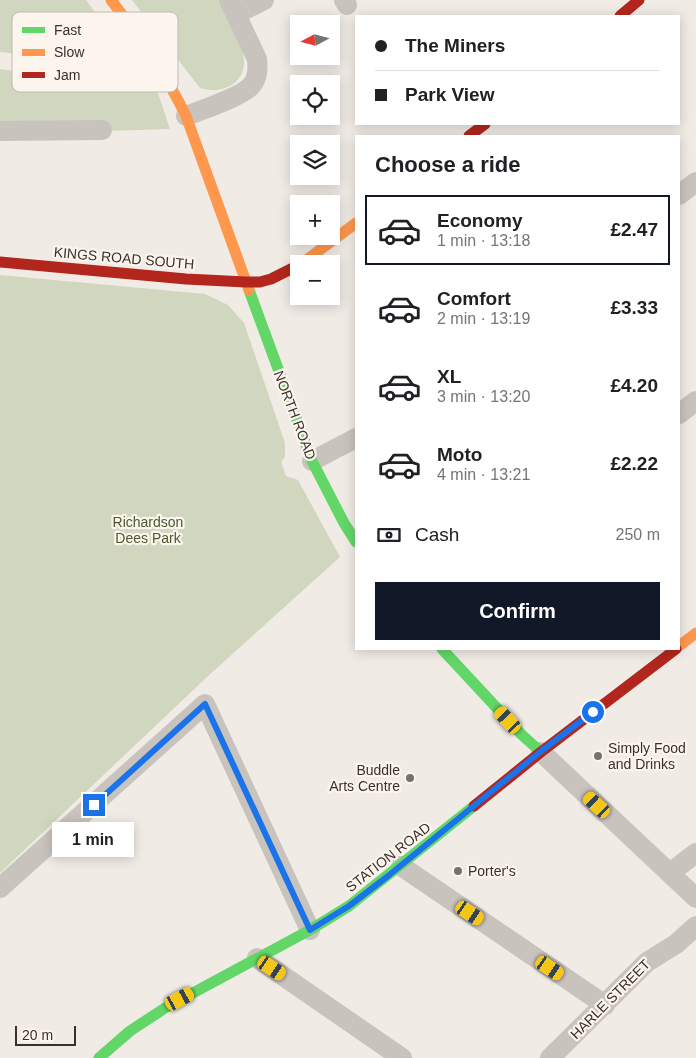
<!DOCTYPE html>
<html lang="en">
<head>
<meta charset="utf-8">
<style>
	:root { --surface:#fff; --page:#f2f2f2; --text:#202124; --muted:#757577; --line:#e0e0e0; --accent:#111827 }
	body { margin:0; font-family:Arial,sans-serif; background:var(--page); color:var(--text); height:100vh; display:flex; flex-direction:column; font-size:19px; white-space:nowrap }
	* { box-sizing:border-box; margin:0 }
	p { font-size:16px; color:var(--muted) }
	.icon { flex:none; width:28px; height:28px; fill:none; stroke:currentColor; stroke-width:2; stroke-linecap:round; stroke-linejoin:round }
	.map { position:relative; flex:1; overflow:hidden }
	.panel { position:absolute; left:355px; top:135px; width:325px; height:515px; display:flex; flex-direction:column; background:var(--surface); border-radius:0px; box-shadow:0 2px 12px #0003 }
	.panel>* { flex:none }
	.top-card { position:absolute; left:355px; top:15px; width:325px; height:110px; border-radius:0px; box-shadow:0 2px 12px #0003; display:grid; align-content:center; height:110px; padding:0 20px; background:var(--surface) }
	.needle { width:32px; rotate:263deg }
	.controls { position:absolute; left:290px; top:15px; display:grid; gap:10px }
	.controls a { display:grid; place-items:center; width:50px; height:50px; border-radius:0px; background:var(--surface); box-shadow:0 2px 12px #0003; font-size:25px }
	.scale { position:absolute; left:15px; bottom:12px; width:61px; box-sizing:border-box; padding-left:5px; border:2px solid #3b302b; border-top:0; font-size:14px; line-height:18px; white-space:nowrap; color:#3b302b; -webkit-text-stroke:4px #fbf5ee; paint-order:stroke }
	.end { position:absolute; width:22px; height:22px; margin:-11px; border:6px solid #1a73e8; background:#fff; box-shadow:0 0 0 2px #fff }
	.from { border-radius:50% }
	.bubble { position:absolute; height:35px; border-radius:0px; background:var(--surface); box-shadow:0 2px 12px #0003; font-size:16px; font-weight:700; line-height:35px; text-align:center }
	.car { position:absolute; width:15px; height:30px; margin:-15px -8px; border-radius:6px; box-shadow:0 0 4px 1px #0007; background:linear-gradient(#f5c518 24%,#345 0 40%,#f5c518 0 76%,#345 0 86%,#f5c518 0) }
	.top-card b { display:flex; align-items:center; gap:18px; height:48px; font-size:19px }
	.top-card b+b { border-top:1px solid var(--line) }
	.top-card i { width:12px; height:12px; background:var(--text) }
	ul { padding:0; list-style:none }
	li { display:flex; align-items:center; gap:15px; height:70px; margin:0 10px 8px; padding:0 10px; border:2px solid transparent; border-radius:0px }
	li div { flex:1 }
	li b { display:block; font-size:19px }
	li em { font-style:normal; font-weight:700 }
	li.on { border-color:var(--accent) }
	li>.icon { width:45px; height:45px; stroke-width:1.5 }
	h2 { padding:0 20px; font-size:22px; line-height:60px }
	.pay { display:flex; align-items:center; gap:12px; height:55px; padding:0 20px; font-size:19px }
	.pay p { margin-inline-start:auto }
	.primary-button { display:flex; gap:10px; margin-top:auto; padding:10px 20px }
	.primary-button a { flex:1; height:58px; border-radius:0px; background:var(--accent); color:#fff; font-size:20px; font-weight:700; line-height:58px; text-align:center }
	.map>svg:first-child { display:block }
	.green { fill:#d1d6bf }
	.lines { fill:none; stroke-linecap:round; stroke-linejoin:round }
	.street { stroke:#c9c3be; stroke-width:20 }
	.fast { stroke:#63d668; stroke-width:11 }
	.slow { stroke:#ff974d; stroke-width:11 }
	.jam { stroke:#b3261e; stroke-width:11 }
	.route { stroke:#1a73e8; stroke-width:6 }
	.poi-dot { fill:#7a716c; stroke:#fbf5ee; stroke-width:2 }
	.labels { text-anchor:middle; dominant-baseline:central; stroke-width:4.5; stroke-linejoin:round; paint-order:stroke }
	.street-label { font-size:14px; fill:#3b302b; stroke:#fbf5ee }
	.park-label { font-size:14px; fill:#4a5a2e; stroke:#fbf5ee }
	.poi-label { font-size:14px; fill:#3b302b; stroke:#fbf5ee; text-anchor:start }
	.key { fill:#fbf5ee; stroke:#c1bab4; stroke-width:1 }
	.key-label { font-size:14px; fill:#3b302b }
</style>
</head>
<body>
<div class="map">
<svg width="696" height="1058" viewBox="0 0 696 1058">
	<rect width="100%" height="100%" fill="#f0ebe5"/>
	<g class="green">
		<polygon points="0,0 86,0 134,65 131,66 0,52"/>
		<path d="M132,0h88c11,23 42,68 10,86 -10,5 -19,5 -30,2z"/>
		<polygon points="0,69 155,92 158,93 170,129 107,131 0,121"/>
		<polygon points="0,275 205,294 228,305 244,323 285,443 285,457 281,462 286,476 298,480 340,557 207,677 0,873"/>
	</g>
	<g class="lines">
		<g class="street">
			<polyline points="344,0 347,5"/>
			<polyline points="236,14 264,0"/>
			<path d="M186,116c16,-6 55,-19 65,-30 7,-8 7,-17 6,-27l-28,-59"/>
			<polyline points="0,131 102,130"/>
			<polyline points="679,195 696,182"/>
			<polyline points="679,414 696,401"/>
			<polyline points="312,461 356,438"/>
			<polyline points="541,752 696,898"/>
			<polyline points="401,866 605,1005"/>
			<polyline points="670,873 696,853"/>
			<polyline points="0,888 205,704 310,930"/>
			<polyline points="257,958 402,1058"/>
			<polyline points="550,1058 647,962 676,944 696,926"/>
		</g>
		<g class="fast">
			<polyline points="249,290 312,461 344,523 356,542"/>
			<polyline points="442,649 522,735 541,752"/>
			<polyline points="99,1058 130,1031 165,1008 310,930 349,906 474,806"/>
		</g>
		<g class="slow">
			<path d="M111,0c29,37 55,74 75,116l63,174"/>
			<polyline points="301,264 356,223"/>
			<polyline points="679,646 696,633"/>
		</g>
		<g class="jam">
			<polyline points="620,16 639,0"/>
			<polyline points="469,136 485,124"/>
			<polyline points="0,262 186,279 246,282 260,282 271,279 299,265"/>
			<polyline points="474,806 541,752 676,649"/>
		</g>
	</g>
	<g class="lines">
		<polyline class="route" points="94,805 205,704 310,930 349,906 388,876 540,752 593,712"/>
	</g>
	<g class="poi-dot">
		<circle cx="598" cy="756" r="5"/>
		<circle cx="410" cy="778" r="5"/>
		<circle cx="458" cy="871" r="5"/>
	</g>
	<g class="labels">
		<g class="street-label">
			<text transform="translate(124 258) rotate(5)">KINGS ROAD SOUTH</text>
			<text transform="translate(295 415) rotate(69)">NORTH ROAD</text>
			<text transform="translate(388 857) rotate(-38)">STATION ROAD</text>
			<text transform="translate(610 999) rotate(-45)">HARLE STREET</text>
		</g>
		<g class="park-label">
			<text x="148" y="522">Richardson<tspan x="148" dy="16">Dees Park</tspan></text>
		</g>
		<g class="poi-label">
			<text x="608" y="748">Simply Food<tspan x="608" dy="16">and Drinks</tspan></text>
			<text x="400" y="770" text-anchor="end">Buddle<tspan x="400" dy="16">Arts Centre</tspan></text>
			<text x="468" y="871">Porter's</text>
		</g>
	</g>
	<rect x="12" y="12" width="166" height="80" rx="8" class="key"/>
	<rect x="22" y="27" width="23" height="6" fill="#63d668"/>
	<rect x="22" y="49" width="23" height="7" fill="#ff974d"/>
	<rect x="22" y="72" width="23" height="6" fill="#b3261e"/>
	<g class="key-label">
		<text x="54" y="35">Fast</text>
		<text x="54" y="57">Slow</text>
		<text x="54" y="80">Jam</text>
	</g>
</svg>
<div class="controls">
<a><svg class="needle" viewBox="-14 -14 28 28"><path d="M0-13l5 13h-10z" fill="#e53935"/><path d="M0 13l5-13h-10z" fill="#757577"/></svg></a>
<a><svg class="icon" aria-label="locate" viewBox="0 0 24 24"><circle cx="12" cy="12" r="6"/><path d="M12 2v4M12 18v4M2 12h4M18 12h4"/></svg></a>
<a><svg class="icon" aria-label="layers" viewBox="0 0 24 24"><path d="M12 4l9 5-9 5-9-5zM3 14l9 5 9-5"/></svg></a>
<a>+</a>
<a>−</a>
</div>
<div class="scale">20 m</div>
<i class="end from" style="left:593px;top:712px"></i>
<i class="end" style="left:94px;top:805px"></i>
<div class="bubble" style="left:52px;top:822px;width:82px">1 min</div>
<i class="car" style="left:508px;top:720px;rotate:317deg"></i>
<i class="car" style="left:597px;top:805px;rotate:313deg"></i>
<i class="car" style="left:470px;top:913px;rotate:124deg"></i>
<i class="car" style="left:272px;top:968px;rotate:124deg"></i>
<i class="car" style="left:550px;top:968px;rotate:124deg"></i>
<i class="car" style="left:180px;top:999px;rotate:62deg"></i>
<div class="top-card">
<b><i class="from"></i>The Miners</b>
<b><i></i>Park View</b>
</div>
<section class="panel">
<h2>Choose a ride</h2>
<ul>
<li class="on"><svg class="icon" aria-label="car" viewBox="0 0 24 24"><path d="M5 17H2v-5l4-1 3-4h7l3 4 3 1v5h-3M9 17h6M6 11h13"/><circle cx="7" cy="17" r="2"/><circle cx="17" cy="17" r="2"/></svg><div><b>Economy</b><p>1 min · 13:18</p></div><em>£2.47</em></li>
<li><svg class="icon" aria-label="car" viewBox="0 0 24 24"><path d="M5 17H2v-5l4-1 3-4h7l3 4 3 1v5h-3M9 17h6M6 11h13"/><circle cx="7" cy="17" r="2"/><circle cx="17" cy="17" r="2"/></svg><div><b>Comfort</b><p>2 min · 13:19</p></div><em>£3.33</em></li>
<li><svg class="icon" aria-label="car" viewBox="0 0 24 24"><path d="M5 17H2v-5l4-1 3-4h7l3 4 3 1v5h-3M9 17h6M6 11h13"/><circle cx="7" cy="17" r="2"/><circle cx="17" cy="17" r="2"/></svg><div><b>XL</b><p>3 min · 13:20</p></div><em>£4.20</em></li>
<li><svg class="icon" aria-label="car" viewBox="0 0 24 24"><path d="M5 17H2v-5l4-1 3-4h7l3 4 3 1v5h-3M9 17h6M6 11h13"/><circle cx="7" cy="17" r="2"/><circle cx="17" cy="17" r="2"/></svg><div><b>Moto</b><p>4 min · 13:21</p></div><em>£2.22</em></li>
</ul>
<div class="pay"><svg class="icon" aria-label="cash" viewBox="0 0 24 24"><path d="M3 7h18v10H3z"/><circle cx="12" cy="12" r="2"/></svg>Cash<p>250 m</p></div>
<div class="primary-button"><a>Confirm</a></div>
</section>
</div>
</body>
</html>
